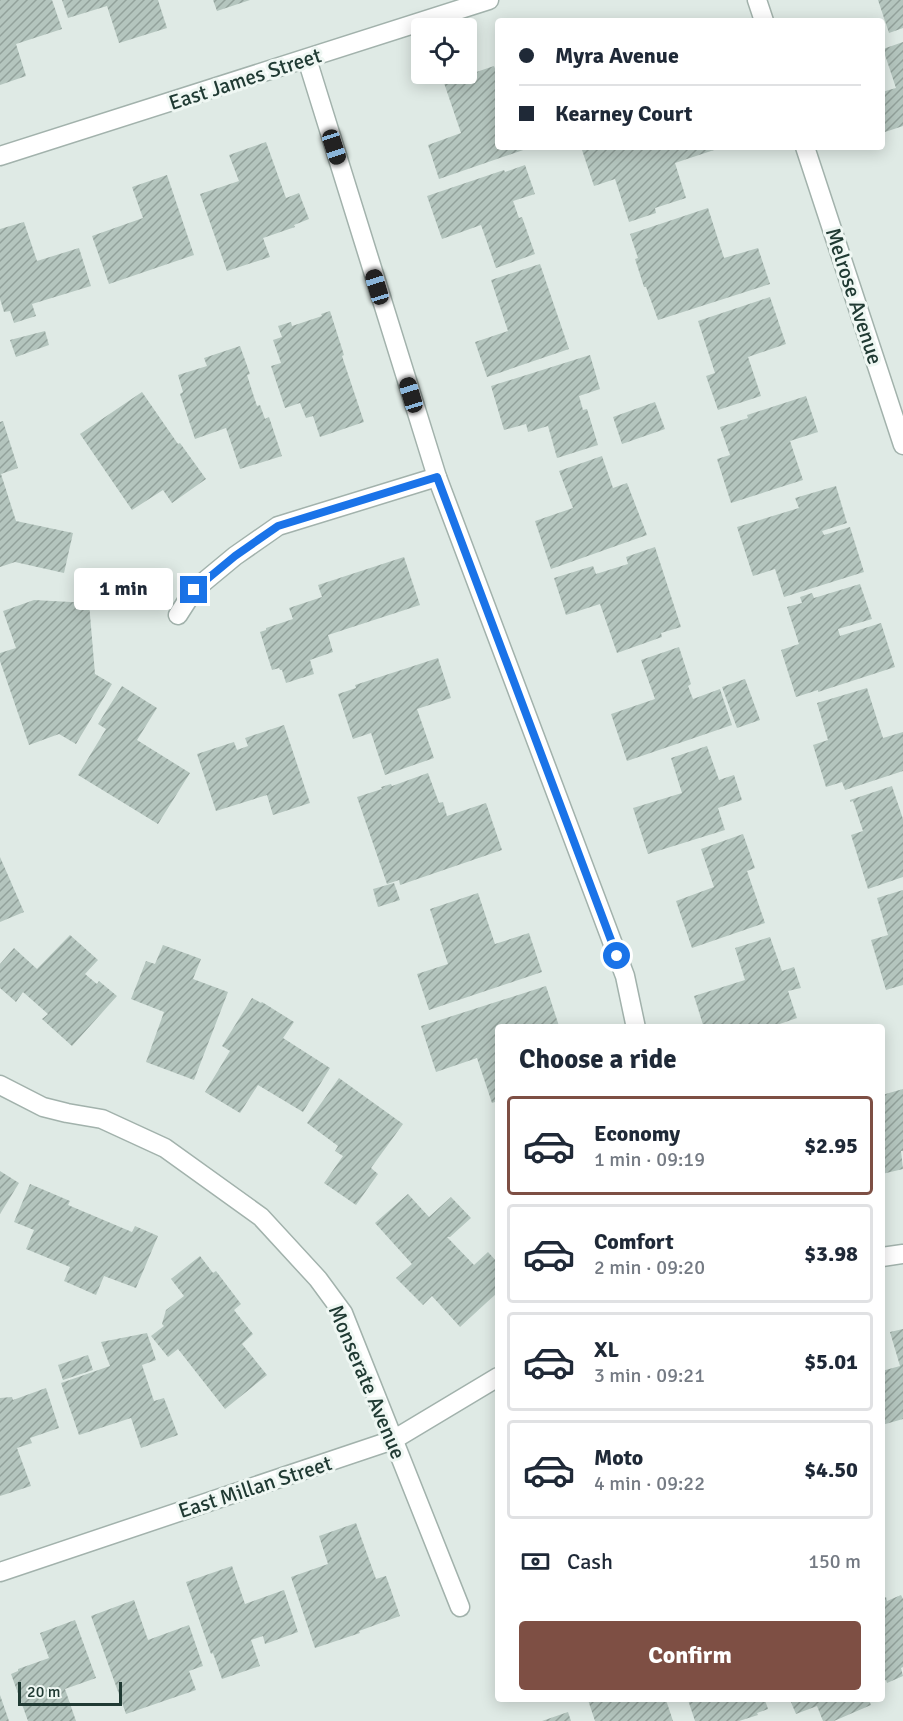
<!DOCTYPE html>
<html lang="en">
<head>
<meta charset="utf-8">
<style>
	:root { --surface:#fff; --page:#f2f2f3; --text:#1f2937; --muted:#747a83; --line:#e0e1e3; --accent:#7e4f44 }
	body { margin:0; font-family:Signika,sans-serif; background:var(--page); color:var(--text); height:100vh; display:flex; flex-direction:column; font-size:22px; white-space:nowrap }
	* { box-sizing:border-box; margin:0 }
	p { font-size:20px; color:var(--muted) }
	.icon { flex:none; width:33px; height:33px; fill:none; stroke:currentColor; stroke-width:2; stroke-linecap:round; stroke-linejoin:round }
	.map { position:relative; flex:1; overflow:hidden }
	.sheet { position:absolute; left:495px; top:1024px; width:390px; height:678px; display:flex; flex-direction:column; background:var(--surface); border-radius:6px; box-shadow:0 3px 15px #0003 }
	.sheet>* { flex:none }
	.banner { position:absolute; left:495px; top:18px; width:390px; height:132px; border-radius:6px; box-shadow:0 3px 15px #0003; display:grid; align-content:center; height:132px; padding:0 24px; background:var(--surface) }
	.tools { position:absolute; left:411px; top:18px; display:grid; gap:12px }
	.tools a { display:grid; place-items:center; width:66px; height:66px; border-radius:6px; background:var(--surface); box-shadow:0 3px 15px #0003; font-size:30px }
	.scale { position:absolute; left:18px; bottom:15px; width:104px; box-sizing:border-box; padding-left:6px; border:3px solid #203a33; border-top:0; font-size:16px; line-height:21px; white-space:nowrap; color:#203a33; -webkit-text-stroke:4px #eff7f3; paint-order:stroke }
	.end { position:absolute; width:27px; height:27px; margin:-14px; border:8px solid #1a73e8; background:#fff; box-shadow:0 0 0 3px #fff }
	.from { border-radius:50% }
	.bubble { position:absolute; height:42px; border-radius:6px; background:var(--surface); box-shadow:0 3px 15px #0003; font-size:20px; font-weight:700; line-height:42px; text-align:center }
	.car { position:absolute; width:18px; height:36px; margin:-18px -9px; border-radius:8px; box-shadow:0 0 4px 2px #0007; background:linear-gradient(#222 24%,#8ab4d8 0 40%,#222 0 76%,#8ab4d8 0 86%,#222 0) }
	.banner b { display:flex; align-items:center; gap:21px; height:57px; font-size:22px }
	.banner b+b { border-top:2px solid var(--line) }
	.banner i { width:15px; height:15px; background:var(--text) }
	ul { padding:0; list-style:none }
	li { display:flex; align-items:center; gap:18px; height:99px; margin:0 12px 9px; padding:0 12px; border:3px solid var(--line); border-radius:6px }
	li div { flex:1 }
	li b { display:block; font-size:22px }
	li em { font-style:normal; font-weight:700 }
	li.current { border-color:var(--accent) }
	li>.icon { width:54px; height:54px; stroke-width:1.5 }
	h2 { padding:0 24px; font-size:27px; line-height:72px }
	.pay { display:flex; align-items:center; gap:15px; height:66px; padding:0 24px; font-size:22px }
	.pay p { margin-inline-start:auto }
	.button { display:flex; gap:12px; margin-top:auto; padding:12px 24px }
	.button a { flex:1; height:69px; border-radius:6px; background:var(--accent); color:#fff; font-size:24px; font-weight:700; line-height:69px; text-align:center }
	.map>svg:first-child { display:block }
	.building { fill:url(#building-hatch) }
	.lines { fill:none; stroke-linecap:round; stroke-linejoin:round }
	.minor-casing { stroke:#a2b2ac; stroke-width:21 }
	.minor { stroke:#fff; stroke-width:18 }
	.route { stroke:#1a73e8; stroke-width:8 }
	.labels { text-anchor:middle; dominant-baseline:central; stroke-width:6; stroke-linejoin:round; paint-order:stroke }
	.street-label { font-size:21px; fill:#203a33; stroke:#eff7f3 }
</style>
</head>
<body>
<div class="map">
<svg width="903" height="1721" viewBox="0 0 903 1721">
	<defs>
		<pattern id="building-hatch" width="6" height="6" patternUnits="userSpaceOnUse" patternTransform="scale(1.5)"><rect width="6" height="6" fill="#b4c5be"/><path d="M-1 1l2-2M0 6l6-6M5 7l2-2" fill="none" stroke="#92a19b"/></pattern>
	</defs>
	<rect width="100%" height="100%" fill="#dfeae5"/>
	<g class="building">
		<polygon points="0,0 52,0 62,29 16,44 26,76 0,85"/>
		<polygon points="62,0 158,0 167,28 119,43 107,6 68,18"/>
		<polygon points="213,0 250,0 217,11"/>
		<polygon points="878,0 903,0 903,28 889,33"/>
		<polygon points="903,42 903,126 882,133 882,92 896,88 883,49"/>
		<polygon points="494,66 498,76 498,147 532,147 439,179 428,145 461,133 444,83"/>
		<polygon points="266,142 286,198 299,193 309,219 294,225 295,227 263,238 270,257 227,271 200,194 239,181 229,155"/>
		<polygon points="581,147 723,147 675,163 686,198 655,208 656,213 629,222 615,179 594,186"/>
		<polygon points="525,165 535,194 513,201 519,218 522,217 535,254 496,268 481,225 442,239 427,196 504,170 505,172"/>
		<polygon points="167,175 194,255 109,284 92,236 143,218 132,187"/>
		<polygon points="708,208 724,258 758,248 770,284 658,320 646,287 644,287 635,259 638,258 630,234"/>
		<polygon points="24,222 37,261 79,248 91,286 32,304 36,316 14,323 10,311 4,312 0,299 0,229"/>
		<polygon points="540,264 569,349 487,377 475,342 508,331 491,280"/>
		<polygon points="770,297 786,344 748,357 761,396 718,410 706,376 715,373 698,321"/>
		<polygon points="330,311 344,355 342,356 364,422 320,437 313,416 306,418 300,403 285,408 271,366 281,363 273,340 282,337 278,326 291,322 292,326 322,316 321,314"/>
		<polygon points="45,331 49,345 16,357 10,340"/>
		<polygon points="240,346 250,374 247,375 257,406 260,405 265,419 269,417 282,456 240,469 226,428 195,439 180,394 183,392 178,375 207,366 204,358"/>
		<polygon points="590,355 600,389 579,396 583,410 587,409 598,445 557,458 548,426 528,432 526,424 504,430 491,386"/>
		<polygon points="142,392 178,444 180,443 206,479 172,503 163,490 132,510 80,434"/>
		<polygon points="806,396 818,432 790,441 803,480 731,503 717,459 730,455 720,427 748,418 747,415"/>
		<polygon points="655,402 665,429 622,444 613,417"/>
		<polygon points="3,421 18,468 1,474 16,521 73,533 64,573 15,562 0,567 0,422"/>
		<polygon points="602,456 613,488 627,483 647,535 551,569 535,521 573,508 559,471"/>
		<polygon points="836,486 847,523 822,531 824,535 850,527 864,572 784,597 775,569 753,576 737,527 799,508 795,498"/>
		<polygon points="655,547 681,627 661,633 662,637 617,653 600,604 566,615 554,578 593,566 596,574 628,564 626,557"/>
		<polygon points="404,557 420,605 328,635 333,652 310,660 314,674 286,683 282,670 280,670 279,668 272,670 260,632 266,630 266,628 293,619 289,608 322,597 318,585"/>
		<polygon points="860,584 872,619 838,629 840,636 881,623 895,667 818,692 818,690 796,697 781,650 799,644 787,607 802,603 800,597 812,593 814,598"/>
		<polygon points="34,600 89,603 95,674 112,684 76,744 59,734 29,745 0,661 0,653 16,648 3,611"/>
		<polygon points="679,647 691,684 688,686 693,699 720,689 732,725 627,761 611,714 655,699 641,660"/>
		<polygon points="438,658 451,698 417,709 434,758 385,775 371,733 353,739 338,694 356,688 355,685"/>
		<polygon points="745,679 760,720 737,728 722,687"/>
		<polygon points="122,686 157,708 137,740 190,773 158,824 78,775 106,729 98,724"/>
		<polygon points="867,688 883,738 903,732 903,771 845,790 842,782 826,787 813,745 828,740 817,703"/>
		<polygon points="284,725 310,803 273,815 267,795 216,811 197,754 234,742 237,750 248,746 245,738"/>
		<polygon points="707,746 719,780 734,775 742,800 718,808 725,830 648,854 633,808 682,793 671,758"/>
		<polygon points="428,773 439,803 443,802 447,816 486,803 502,850 400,885 399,880 387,884 357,797 382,789 381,787 391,784 392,786"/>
		<polygon points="892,786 903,819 903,877 868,889 851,835 863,831 853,801 850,802 850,800"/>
		<polygon points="743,834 755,868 747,871 765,923 692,948 676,901 714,887 701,849"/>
		<polygon points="0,857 24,912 0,922"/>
		<polygon points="394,883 400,900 378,907 373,889"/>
		<polygon points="903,890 903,985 886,990 871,940 888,935 877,898"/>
		<polygon points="478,893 495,944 529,933 542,972 429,1010 417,974 448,964 430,909"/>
		<polygon points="70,935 98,960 85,974 97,984 99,981 117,996 72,1046 42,1019 48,1014 23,992 16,1002 0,988 0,964 14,948 37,969"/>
		<polygon points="770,937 782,971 794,967 801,988 788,991 797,1018 768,1028 704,1028 694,996 745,980 735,948"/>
		<polygon points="163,945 201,959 193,979 228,992 194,1080 146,1062 164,1012 131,999 146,961 155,964"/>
		<polygon points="546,986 559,1026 554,1028 498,1028 498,1101 492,1103 477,1058 436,1072 421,1026"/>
		<polygon points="252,998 261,1003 262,1002 294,1022 283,1038 330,1068 303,1112 258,1085 240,1113 205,1092 230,1051 222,1046"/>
		<polygon points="339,1078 403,1124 371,1168 378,1174 356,1205 324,1183 343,1156 335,1151 338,1146 307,1123"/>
		<polygon points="903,1089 903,1151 901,1151 903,1169 882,1174 882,1095"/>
		<polygon points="0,1171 19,1183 0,1214"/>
		<polygon points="30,1184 70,1201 68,1205 132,1232 135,1226 158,1236 136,1288 104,1276 96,1295 64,1281 70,1267 26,1249 34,1230 14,1222"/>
		<polygon points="408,1194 429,1217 451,1197 471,1218 450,1237 447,1237 474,1265 488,1252 498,1263 498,1292 460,1327 432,1296 423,1305 396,1278 412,1264 375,1223"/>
		<polygon points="200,1256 213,1273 216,1271 241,1304 234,1310 253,1334 242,1344 267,1375 225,1409 178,1349 168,1357 151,1336 164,1326 162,1324 166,1310 184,1296 171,1279"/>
		<polygon points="903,1329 903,1419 882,1425 882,1371 900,1366 890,1332"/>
		<polygon points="147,1333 156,1360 142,1365 154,1401 164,1398 178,1435 141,1448 131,1418 79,1435 61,1383 110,1366 101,1342"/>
		<polygon points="88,1355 93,1370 63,1380 58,1365"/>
		<polygon points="46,1388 59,1428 30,1438 32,1443 17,1448 31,1486 0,1496 0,1398 12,1397 13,1400"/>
		<polygon points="356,1523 376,1579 386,1576 400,1616 359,1631 360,1633 315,1648 291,1577 328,1564 319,1536"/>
		<polygon points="232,1566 245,1604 284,1590 298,1632 265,1644 263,1636 251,1640 260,1666 222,1679 213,1653 211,1654 186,1582"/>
		<polygon points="901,1595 903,1599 903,1667 901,1668 903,1676 887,1683 886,1680 882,1682 882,1599 886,1597 887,1601"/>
		<polygon points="134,1600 148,1640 189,1625 203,1666 189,1671 196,1690 126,1714 91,1616"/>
		<polygon points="75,1620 96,1678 65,1689 76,1721 28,1721 11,1674 18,1671 18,1669 49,1658 40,1633"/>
		<polygon points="0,1695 9,1721 0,1721"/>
		<polygon points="588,1700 666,1700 673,1721 595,1721"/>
		<polygon points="688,1700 765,1700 768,1709 757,1713 758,1715 739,1721 695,1721"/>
		<polygon points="790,1700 869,1700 871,1705 834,1721 823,1721 817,1706 796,1714"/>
		<polygon points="568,1712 571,1721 542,1721"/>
	</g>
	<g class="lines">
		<g class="minor-casing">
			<g id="minor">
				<polyline points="757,0 764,21"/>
				<polyline points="307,59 437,477 625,976 636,1028"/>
				<polyline points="805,147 903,445"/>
				<polyline points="0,156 489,0"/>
				<polyline points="178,615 194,590 235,556 278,526 437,477"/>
				<polyline points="0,1085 43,1107 67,1113 102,1119 165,1148 261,1217 318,1279 343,1313 460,1607"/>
				<polyline points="882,1257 903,1254"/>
				<polyline points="0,1572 393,1440 498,1377"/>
			</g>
		</g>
		<use href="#minor" class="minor"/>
	</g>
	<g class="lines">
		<polyline class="route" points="194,590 235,556 278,526 437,477 617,956"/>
	</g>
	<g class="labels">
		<g class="street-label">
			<text transform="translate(245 79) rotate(-18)">East James Street</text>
			<text transform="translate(854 296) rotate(72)">Melrose Avenue</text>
			<text transform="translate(367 1382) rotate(67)">Monserate Avenue</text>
			<text transform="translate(255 1487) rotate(-18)">East Millan Street</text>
		</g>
	</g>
</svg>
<div class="tools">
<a><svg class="icon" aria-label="locate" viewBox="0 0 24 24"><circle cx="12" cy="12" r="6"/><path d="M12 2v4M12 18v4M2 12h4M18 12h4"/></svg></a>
</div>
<div class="scale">20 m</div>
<i class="end from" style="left:617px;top:956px"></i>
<i class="end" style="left:194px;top:590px"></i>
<div class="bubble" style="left:74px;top:568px;width:99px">1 min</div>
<i class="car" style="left:334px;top:147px;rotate:162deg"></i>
<i class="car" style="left:377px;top:287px;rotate:343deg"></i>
<i class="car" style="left:411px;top:395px;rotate:343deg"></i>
<div class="banner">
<b><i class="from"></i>Myra Avenue</b>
<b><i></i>Kearney Court</b>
</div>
<section class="sheet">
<h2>Choose a ride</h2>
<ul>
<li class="current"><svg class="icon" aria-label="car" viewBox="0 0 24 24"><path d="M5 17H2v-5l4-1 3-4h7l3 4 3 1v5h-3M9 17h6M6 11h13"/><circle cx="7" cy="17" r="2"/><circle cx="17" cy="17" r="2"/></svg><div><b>Economy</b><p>1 min · 09:19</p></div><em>$2.95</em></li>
<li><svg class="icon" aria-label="car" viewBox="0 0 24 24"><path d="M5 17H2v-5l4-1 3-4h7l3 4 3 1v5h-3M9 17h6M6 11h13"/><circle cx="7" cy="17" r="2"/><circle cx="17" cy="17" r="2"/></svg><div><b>Comfort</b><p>2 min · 09:20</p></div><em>$3.98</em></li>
<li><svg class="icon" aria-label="car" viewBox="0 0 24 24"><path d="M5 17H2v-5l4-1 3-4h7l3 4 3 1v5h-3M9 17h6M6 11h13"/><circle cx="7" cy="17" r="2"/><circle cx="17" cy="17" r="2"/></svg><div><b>XL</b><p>3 min · 09:21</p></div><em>$5.01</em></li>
<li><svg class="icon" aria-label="car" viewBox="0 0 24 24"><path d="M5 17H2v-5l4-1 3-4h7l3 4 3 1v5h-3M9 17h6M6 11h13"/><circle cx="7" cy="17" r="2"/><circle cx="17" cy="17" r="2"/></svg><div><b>Moto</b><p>4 min · 09:22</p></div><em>$4.50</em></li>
</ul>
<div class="pay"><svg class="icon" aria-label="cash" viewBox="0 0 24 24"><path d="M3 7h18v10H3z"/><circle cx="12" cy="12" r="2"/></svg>Cash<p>150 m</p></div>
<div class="button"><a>Confirm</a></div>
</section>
</div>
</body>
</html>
